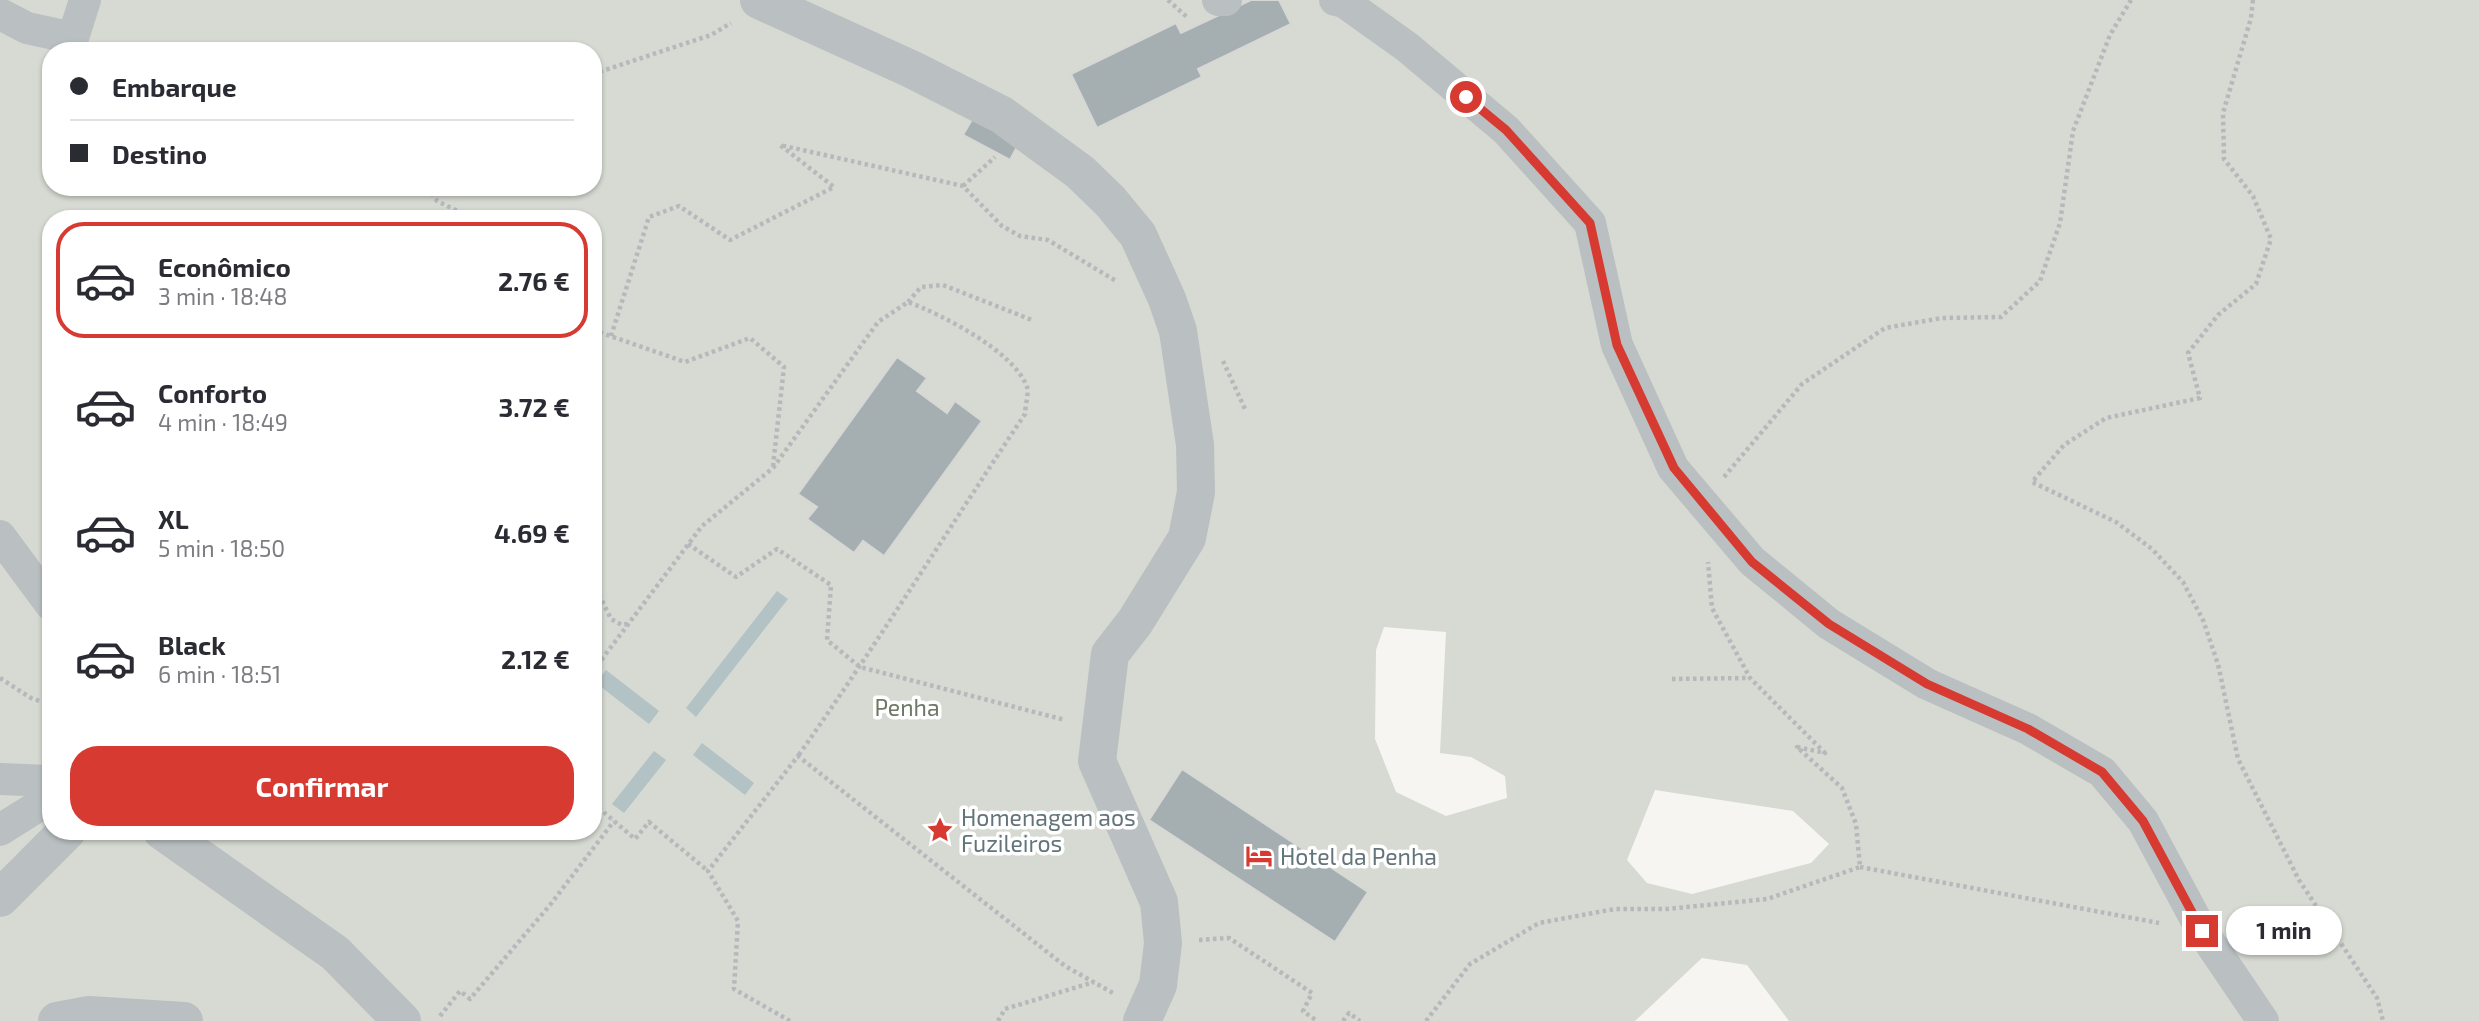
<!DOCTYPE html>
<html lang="pt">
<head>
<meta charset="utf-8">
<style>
	:root { --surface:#fff; --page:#f2f2f3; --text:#2b2b33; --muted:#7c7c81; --line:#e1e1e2; --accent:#d73a31 }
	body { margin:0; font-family:"Exo 2",sans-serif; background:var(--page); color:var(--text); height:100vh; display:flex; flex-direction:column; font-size:26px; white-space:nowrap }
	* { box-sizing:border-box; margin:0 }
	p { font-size:23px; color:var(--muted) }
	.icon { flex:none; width:38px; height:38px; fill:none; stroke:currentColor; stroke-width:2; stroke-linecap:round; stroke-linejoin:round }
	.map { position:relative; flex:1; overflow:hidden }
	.panel { position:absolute; left:42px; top:210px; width:560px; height:630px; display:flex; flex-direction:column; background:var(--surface); border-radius:28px; box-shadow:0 2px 5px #0004 }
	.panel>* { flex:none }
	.guide { position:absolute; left:42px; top:42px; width:560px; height:154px; border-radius:28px; box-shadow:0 2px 5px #0004; display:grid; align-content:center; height:154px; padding:0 28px; background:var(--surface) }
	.end { position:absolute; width:32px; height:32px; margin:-16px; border:9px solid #d73a31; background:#fff; box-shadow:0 0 0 4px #fff }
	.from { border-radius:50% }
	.bubble { position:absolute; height:49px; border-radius:24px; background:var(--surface); box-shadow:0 2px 5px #0004; font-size:23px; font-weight:700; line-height:49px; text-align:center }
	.guide b { display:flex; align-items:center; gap:24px; height:66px; font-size:26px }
	.guide b+b { border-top:2px solid var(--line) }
	.guide i { width:18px; height:18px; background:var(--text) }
	ul { padding:12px 0 0; list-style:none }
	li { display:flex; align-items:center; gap:21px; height:116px; margin:0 14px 10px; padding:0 14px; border:4px solid transparent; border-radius:28px }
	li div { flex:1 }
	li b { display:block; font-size:26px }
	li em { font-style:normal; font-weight:700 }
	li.active { border-color:var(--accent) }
	li>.icon { width:63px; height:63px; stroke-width:1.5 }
	.cta { display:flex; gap:14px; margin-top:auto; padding:14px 28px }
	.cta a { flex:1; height:80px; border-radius:28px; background:var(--accent); color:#fff; font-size:28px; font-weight:700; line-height:80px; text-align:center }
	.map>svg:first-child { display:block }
	.green { fill:#d6dad2; fill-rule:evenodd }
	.water { fill:#b3c2c4 }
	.building { fill:#a5aeb1; stroke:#d7d7d5; stroke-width:2 }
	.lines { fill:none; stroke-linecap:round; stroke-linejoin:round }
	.path { stroke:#b5b9bb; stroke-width:4.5; stroke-dasharray:3.5 3.5; stroke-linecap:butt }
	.minor { stroke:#bac0c2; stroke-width:32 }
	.tertiary { stroke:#bac0c2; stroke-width:38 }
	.route { stroke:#d73a31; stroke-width:9 }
	.labels { text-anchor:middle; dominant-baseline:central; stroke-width:7; stroke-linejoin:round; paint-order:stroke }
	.park-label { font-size:23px; fill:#6d7965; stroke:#fff }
	.poi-label { font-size:23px; fill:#63757b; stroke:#fff; text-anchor:start }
</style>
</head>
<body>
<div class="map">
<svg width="2479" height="1021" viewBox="0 0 2479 1021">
	<rect width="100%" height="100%" fill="#f6f5f2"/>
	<path class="green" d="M0,0h2479v1021h-690l-42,-56 -45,-7 -67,63h-1635zM51,51h542v136h-542zM51,219h542v612h-542zM1384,627l62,5 -6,121 31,4 34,19 2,22 -61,18 -50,-24 -21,-53 1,-89zM1655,790l138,21 36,33 -18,19 -119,31 -45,-11 -20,-23z"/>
	<g class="water">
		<polygon points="777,591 788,599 696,717 686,708"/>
		<polygon points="606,670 659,711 649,724 596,683"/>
		<polygon points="702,743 754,783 745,795 693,755"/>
		<polygon points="654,751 666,760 624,813 612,804"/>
	</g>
	<g class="building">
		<polygon points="1251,0 1279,0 1291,24 1198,69 1202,77 1097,128 1071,74 1176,23 1181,33"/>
		<polygon points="974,116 1020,141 1010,160 963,135"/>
		<polygon points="897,357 927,378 917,391 947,413 955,401 982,421 884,556 863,541 854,553 807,519 817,507 798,494"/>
		<polygon points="1182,769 1368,892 1335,942 1149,820"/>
	</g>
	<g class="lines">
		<g class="path">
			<polyline points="1168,0 1188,18"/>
			<polyline points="2253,0 2251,18 2223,113 2224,159 2253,196 2271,239 2256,284 2218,315 2188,353 2200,398 2106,418 2064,445 2032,482 2116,522 2152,549 2183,582 2203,620 2218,664 2238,759 2299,880 2377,998 2383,1021"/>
			<polyline points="593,74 711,35 731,23"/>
			<polyline points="963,186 995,157"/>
			<polyline points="428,187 437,201 474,219"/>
			<polyline points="908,302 921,287 943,285 1032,320"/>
			<polyline points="593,330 685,362 750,338 784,367 773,466"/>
			<polyline points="611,336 649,217 679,206 730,240 834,187 780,145 963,186 1002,226 1020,236 1048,240 1116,281"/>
			<polyline points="1223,361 1245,409"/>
			<polyline points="1724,477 1802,384 1885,328 1942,318 2001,317 2040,281 2060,223 2073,131 2110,35 2131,0"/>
			<polyline points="593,526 596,513"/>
			<polyline points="688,544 736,577 777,549 831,585 827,640 860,667 1065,720"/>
			<polyline points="593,582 611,619 622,625 627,624"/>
			<path d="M593,671l109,-145 71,-58 105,-146 30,-20c33,12 107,50 119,85 2,7 -2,20 -2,27 -76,114 -148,230 -227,342"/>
			<polyline points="0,678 31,698 51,705"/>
			<polyline points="1672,679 1750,678"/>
			<polyline points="593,778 598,781 593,788"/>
			<polyline points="593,803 635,839 649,822 708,871"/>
			<polyline points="1860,867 2159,923"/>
			<polyline points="1199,940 1229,938 1312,993 1303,1011 1317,1021"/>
			<polyline points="440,1016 460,991 470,999 550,905 614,821"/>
			<polyline points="790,1021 734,989 738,921 708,871 798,756 1065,966 1113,993"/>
			<polyline points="998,1021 1005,1009 1094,982"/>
			<polyline points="1343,1021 1349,1013 1360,1021"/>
			<polyline points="1426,1021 1470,964 1539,923 1615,909 1667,909 1767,899 1860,867 1856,824 1842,788 1797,747 1825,753 1750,678 1712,608 1708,562"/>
		</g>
		<g class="minor">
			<polyline points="1218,0 1226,0"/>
			<polyline points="1335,0 1344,2 1407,47 1506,130 1590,223 1617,345 1673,468 1752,561 1829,624 1927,684 2028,729 2102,772 2143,821 2202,931 2263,1021"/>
			<polyline points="0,14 27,28 73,38 85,0"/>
			<polyline points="0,536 51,605"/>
			<polyline points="0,779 51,781"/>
			<polyline points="0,830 51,798"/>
		</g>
		<g class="tertiary">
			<polyline points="759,0 911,69 1002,115 1080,172 1110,201 1138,235 1167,299 1178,331 1195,445 1196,492 1187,538 1135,622 1110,654 1097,761 1159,902 1163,943 1158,985 1142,1021"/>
			<polyline points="162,831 335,953 402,1021"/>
			<polyline points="0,898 67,831"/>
			<polyline points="57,1021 89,1015 184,1021"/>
		</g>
	</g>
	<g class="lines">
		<polyline class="route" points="1466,97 1506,130 1590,223 1617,345 1674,468 1752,562 1829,624 1927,684 2028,729 2102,772 2143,821 2202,931"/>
	</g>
	<defs>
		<g id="sight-bare" transform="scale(2.1)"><path d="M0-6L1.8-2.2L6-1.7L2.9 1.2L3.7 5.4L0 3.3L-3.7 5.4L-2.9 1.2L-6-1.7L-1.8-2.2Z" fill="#d73a31" stroke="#fff" stroke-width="2.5" paint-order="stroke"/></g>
		<g id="hotel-bare" transform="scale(2.1)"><path d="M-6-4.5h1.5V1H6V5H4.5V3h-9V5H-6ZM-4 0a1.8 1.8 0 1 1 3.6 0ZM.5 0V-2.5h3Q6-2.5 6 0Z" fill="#d73a31" stroke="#fff" stroke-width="2.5" paint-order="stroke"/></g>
	</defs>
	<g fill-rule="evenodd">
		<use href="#sight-bare" x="940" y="830"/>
		<use href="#hotel-bare" x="1259" y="856"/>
	</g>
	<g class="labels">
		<g class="park-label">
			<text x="907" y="707">Penha</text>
		</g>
		<g class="poi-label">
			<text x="961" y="817">Homenagem aos<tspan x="961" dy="26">Fuzileiros</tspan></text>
			<text x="1280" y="856">Hotel da Penha</text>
		</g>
	</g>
</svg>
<i class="end from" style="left:1466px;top:97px"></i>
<i class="end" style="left:2202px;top:931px"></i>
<div class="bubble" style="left:2226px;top:906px;width:116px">1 min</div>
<div class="guide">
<b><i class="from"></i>Embarque</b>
<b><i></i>Destino</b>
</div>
<section class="panel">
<ul>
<li class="active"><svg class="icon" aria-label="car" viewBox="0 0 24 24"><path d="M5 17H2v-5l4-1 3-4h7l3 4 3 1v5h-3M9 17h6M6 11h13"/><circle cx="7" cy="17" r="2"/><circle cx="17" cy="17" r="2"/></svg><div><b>Econômico</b><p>3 min · 18:48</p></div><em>2.76 €</em></li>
<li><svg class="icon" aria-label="car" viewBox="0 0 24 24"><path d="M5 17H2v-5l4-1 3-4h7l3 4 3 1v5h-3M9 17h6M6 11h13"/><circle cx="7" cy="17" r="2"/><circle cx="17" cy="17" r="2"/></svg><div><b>Conforto</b><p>4 min · 18:49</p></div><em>3.72 €</em></li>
<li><svg class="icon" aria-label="car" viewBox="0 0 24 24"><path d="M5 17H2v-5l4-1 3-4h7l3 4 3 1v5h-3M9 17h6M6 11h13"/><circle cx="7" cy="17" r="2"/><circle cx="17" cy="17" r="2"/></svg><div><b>XL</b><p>5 min · 18:50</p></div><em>4.69 €</em></li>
<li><svg class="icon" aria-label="car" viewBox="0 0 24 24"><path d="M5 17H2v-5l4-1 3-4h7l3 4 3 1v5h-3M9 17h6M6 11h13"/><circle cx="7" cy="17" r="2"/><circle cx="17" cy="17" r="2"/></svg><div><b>Black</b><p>6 min · 18:51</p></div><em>2.12 €</em></li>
</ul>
<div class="cta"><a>Confirmar</a></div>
</section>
</div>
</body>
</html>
